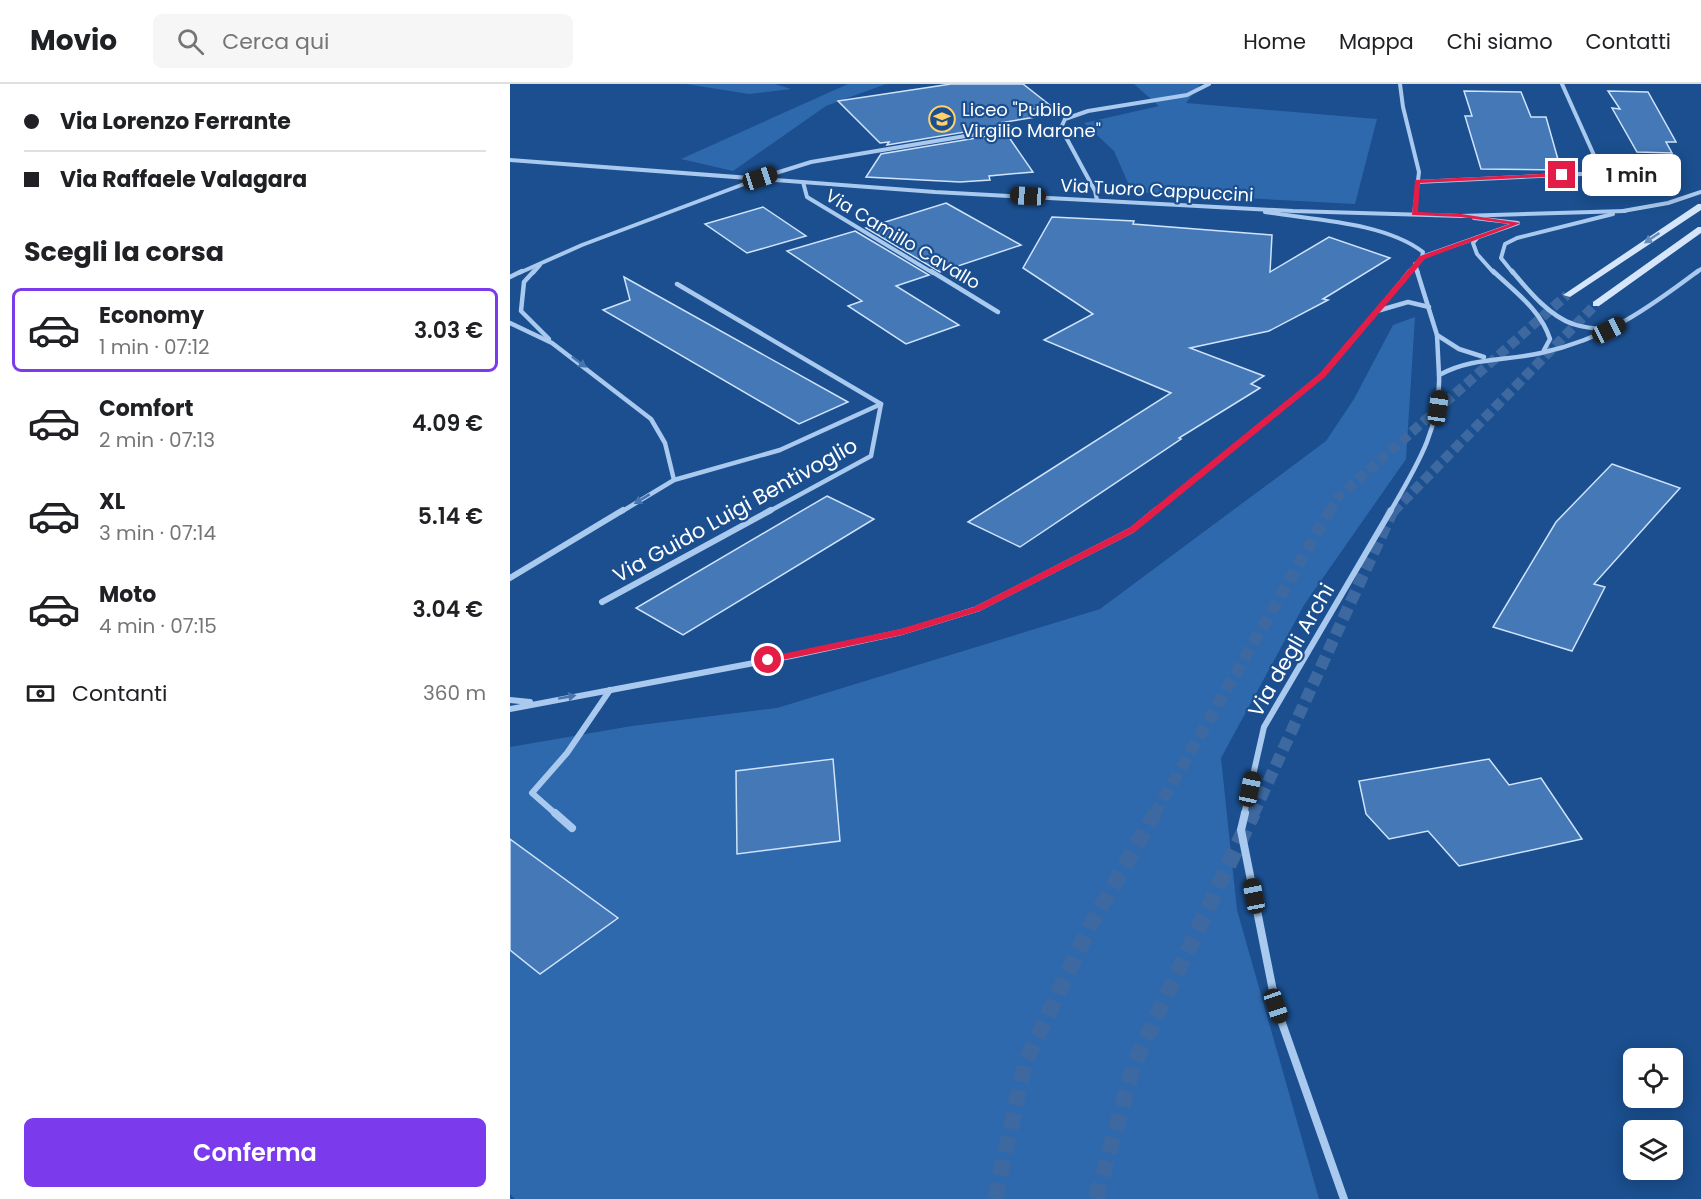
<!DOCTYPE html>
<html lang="it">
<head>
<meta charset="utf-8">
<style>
	:root { --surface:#fff; --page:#f6f6f6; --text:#202124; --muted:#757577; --line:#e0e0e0; --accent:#7c3aed }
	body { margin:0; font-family:Poppins,sans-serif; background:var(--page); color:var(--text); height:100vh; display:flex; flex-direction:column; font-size:22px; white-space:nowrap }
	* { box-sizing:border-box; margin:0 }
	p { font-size:20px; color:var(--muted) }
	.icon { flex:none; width:33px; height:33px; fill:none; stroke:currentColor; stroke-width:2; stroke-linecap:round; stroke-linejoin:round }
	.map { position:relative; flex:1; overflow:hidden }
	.side { display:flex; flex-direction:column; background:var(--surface); width:510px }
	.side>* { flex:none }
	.guide { display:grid; align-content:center; height:132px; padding:0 24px; background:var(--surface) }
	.controls { position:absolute; left:1113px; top:964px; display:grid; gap:12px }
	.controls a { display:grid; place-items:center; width:60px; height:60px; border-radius:9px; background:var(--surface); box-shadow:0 3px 15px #0003; font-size:30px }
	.end { position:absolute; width:27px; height:27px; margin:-14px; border:8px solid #e11d48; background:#fff; box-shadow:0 0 0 3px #fff }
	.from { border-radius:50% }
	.bubble { position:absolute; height:42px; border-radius:9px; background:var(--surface); box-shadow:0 3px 15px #0003; font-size:20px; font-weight:600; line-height:42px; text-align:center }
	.car { position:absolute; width:18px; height:36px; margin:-18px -9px; border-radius:8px; box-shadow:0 0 4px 2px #0007; background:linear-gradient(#222 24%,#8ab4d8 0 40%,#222 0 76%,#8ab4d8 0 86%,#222 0) }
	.guide b { display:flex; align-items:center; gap:21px; height:57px; font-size:22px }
	.guide b+b { border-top:2px solid var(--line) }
	.guide i { width:15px; height:15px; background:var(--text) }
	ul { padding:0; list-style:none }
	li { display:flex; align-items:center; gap:18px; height:84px; margin:0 12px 9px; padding:0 12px; border:3px solid transparent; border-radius:9px }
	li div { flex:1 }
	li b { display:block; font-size:22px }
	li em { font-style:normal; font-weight:600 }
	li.selected { border-color:var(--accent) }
	li>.icon { width:54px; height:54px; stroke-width:1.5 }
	h2 { padding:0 24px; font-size:27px; line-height:72px }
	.pay { display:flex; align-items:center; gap:15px; height:66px; padding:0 24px; font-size:22px }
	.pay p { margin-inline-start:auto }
	.action { display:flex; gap:12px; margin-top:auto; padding:12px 24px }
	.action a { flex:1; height:69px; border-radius:9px; background:var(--accent); color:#fff; font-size:24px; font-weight:600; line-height:69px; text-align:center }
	header { display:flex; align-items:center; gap:36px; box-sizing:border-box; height:84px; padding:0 30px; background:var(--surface); border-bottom:2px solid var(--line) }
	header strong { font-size:28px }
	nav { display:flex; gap:33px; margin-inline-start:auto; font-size:21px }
	.search { width:420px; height:54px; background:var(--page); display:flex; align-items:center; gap:15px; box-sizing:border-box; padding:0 21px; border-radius:9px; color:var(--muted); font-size:22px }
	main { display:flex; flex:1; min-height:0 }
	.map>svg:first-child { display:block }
	.green { fill:#2e69ad }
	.building { fill:#4478b7; stroke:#cfe3fa; stroke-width:1.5 }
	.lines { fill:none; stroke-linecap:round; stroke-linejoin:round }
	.secondary-tunnel-far2 { stroke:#3d69a0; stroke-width:10; stroke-dasharray:10 4.5; stroke-linecap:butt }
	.secondary-tunnel-far1 { stroke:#3d69a0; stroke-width:12; stroke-dasharray:12 6; stroke-linecap:butt }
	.secondary-tunnel { stroke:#3d69a0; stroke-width:16; stroke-dasharray:16 8; stroke-linecap:butt }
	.street-far3 { stroke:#a9c9ee; stroke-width:4 }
	.street-far2 { stroke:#a9c9ee; stroke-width:4.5 }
	.street-far1 { stroke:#a9c9ee; stroke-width:6 }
	.street { stroke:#a9c9ee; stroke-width:8 }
	.secondary { fill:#d6e6fa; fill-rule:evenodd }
	.oneway { fill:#668bba }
	.oneway2 { fill:#4674ac }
	.route { fill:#e11d48 }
	.labels { text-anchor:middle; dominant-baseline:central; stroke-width:4.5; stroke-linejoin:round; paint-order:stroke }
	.far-poi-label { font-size:18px; fill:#fff; stroke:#1b4f8f; text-anchor:start }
	.far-street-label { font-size:18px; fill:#fff; stroke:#1b4f8f }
	.street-label { font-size:21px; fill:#fff; stroke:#1b4f8f }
</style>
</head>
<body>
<header>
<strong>Movio</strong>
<div class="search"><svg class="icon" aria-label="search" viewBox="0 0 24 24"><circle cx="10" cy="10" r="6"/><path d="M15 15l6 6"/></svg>Cerca qui</div>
<nav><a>Home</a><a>Mappa</a><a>Chi siamo</a><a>Contatti</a></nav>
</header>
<main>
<section class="side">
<div class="guide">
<b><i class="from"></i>Via Lorenzo Ferrante</b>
<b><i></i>Via Raffaele Valagara</b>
</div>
<h2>Scegli la corsa</h2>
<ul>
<li class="selected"><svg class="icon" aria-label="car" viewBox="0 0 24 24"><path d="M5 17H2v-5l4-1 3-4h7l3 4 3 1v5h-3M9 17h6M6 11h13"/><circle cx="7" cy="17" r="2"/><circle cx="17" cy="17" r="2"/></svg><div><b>Economy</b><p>1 min · 07:12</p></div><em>3.03 €</em></li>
<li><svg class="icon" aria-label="car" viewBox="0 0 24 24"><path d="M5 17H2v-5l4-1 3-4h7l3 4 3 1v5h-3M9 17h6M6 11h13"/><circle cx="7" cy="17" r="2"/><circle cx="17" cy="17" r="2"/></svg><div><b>Comfort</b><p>2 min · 07:13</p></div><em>4.09 €</em></li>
<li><svg class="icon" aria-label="car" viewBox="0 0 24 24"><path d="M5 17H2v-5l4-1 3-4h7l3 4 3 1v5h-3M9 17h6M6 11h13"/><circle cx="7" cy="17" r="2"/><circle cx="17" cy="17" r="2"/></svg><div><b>XL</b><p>3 min · 07:14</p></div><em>5.14 €</em></li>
<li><svg class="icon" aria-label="car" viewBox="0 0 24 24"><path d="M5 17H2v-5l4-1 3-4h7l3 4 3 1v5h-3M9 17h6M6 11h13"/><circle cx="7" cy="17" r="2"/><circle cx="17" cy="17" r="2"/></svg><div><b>Moto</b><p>4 min · 07:15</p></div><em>3.04 €</em></li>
</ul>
<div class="pay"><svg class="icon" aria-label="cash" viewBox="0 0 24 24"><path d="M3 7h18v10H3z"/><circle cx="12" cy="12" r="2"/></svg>Contanti<p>360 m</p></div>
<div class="action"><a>Conferma</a></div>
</section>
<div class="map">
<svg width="1191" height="1115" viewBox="0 0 1191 1115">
	<rect width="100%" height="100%" fill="#1b4f8f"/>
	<g class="green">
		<polygon points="176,0 265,0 281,5 239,10"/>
		<polygon points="338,0 376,0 316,22 223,87 171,75"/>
		<polygon points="624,0 690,0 676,19 867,35 845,120 622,108 604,67 574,39 649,22"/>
		<polygon points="905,233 896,375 794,521 711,674 727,826 809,1115 5,1115 0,1110 0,663 122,642 267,624 590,525 816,357 844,315 883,241"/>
	</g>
	<g class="building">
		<polygon points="441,0 513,0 541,22 517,26 526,33 489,39 491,42 377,61 379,58 370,59 328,17"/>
		<polygon points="954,7 1011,8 1021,33 1036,33 1051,86 971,85 955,32 962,32"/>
		<polygon points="1098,7 1138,8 1166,58 1156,58 1162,69 1127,68 1102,24 1110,25"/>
		<polygon points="496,49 523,88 479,92 480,96 450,98 356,93 371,70"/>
		<polygon points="436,119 511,161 430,188 356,144"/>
		<polygon points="253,123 296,152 237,169 195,140"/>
		<polygon points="542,133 624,137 623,140 762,151 760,188 819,153 880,174 813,215 818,216 759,247 680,264 754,292 741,300 750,304 669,354 671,355 510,463 458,438 661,309 534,256 583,230 513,184"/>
		<polygon points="345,147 419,191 386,202 449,241 396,260 338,222 352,217 277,167"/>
		<polygon points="114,193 338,318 289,340 93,226 120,216"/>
		<polygon points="1102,380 1170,404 1084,500 1095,503 1062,567 983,543 1046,438"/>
		<polygon points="317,412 364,435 173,551 126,524"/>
		<polygon points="323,675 330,757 227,770 226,687"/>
		<polygon points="979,675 999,701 1031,694 1072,755 949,782 918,747 879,755 856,730 849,697"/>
		<polygon points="0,755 108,834 30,890 0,866"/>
	</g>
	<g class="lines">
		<g class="secondary-tunnel-far2">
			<polyline points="819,428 827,414 1057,211"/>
			<polyline points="883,428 1086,220"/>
		</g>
		<g class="secondary-tunnel-far1">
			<polyline points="644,731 820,426"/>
			<polyline points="743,731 883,426"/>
		</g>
		<g class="secondary-tunnel">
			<polyline points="485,1115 515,979 579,844 645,729"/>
			<polyline points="586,1115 624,980 743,729"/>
		</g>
		<g class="street-far3">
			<polyline points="890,0 893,23 909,88 904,130"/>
			<polyline points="0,76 425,108 783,127 951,132 1115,127"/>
			<polyline points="293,98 297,113 423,189"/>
			<polyline points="907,98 1092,89 1052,0"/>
			<polyline points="587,116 585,107 551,44 555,35 578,27 677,11 699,0"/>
			<polyline points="1113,127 1158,119 1191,108"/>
			<path d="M755,128c48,8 119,10 158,40l-1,5"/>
			<polyline points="968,153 963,159 967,170 984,189"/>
			<polyline points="905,180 908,189"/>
			<polyline points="9,189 72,161 250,94 301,78 503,44"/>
			<polyline points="23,189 30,181"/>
			<polyline points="899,189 912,173 1008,139 964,134"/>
			<polyline points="1003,189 991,174 995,160 1007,154 1103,130"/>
			<polyline points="1186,189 1191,185"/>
		</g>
		<g class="street-far2">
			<polyline points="24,187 14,198 11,227 39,255"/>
			<polyline points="421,187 488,228"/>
			<path d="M907,187l20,64 2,40c33,-18 66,-14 102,-22 64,-14 105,-43 157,-82"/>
			<path d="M983,187c21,20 48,39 57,68l-6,11"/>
			<path d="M1002,187c16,19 37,45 61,53 11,4 22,4 33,6"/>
			<polyline points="0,193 12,187"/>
			<polyline points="867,227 900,187"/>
			<polyline points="0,239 42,259 141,335 155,359 164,396 111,428"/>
			<polyline points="927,251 949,265 974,273"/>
			<polyline points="164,396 270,366 371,320 167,200"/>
			<polyline points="258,428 361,372 371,320"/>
			<polyline points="644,428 812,291 867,227 898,218 919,223"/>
			<path d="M880,428c26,-45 51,-84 49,-137"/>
		</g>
		<g class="street-far1">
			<polyline points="0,494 113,426"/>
			<polyline points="92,518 261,426"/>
			<polyline points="0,616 20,618"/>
			<polyline points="0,625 281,572 392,548 467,525 622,446 646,426"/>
			<polyline points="47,731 22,709 57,669 100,606"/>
			<polyline points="734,731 754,643 881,426"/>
		</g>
		<g class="street">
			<polyline points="45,729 62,744"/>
			<polyline points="735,729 731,746 766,922 834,1115"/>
		</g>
		<g class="secondary">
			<polygon points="1188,120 1191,120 1191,126 1060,213 1053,211"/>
			<polygon points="1188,143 1191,143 1191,149 1089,222 1083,222 1083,218"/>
		</g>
	</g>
	<defs><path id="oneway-solid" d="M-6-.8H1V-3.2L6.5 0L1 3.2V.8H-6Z" transform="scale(1.5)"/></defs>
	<use class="oneway" href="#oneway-solid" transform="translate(1142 154) rotate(146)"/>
	<g class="oneway2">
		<use href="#oneway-solid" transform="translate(69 278) rotate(37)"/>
		<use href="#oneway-solid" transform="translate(132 415) rotate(149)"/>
		<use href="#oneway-solid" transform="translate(57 613) rotate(-10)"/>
	</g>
	<polygon class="route" points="1052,89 1054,92 910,99 908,128 951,130 1011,139 915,175 815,293 625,448 470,527 392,551 258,579 253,576 258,573 390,545 464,523 619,444 809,290 910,172 1000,140 951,133 902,131 905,96"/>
	<defs>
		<g id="school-ring" transform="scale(1.35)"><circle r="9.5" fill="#1b4f8f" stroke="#ffd166" stroke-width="1.5"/><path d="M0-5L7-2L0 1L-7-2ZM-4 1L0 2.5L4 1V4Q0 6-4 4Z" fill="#ffd166"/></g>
	</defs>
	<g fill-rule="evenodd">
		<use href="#school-ring" x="432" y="35"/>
	</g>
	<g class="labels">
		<g class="far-poi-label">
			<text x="452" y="25">Liceo "Publio<tspan x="452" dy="21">Virgilio Marone"</tspan></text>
		</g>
		<g class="far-street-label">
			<text transform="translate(647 106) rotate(3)">Via Tuoro Cappuccini</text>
			<text transform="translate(393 155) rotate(31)">Via Camillo Cavallo</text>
		</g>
		<g class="street-label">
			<text transform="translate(225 426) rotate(-29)">Via Guido Luigi Bentivoglio</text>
			<text transform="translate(781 566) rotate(-60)">Via degli Archi</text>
		</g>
	</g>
</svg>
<div class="controls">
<a><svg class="icon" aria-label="locate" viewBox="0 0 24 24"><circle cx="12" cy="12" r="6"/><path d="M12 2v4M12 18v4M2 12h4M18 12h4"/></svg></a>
<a><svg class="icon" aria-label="layers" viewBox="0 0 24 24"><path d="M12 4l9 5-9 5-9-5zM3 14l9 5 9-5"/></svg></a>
</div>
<i class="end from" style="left:258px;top:576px"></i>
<i class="end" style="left:1052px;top:91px"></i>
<div class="bubble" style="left:1072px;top:70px;width:99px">1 min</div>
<i class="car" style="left:250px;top:94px;rotate:72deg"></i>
<i class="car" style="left:518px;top:112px;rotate:273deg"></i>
<i class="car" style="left:1099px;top:246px;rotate:63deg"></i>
<i class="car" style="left:928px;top:324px;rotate:8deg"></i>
<i class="car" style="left:740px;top:705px;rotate:12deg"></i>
<i class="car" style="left:744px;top:812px;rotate:349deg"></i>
<i class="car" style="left:766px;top:922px;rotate:161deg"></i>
</div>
</main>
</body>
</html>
